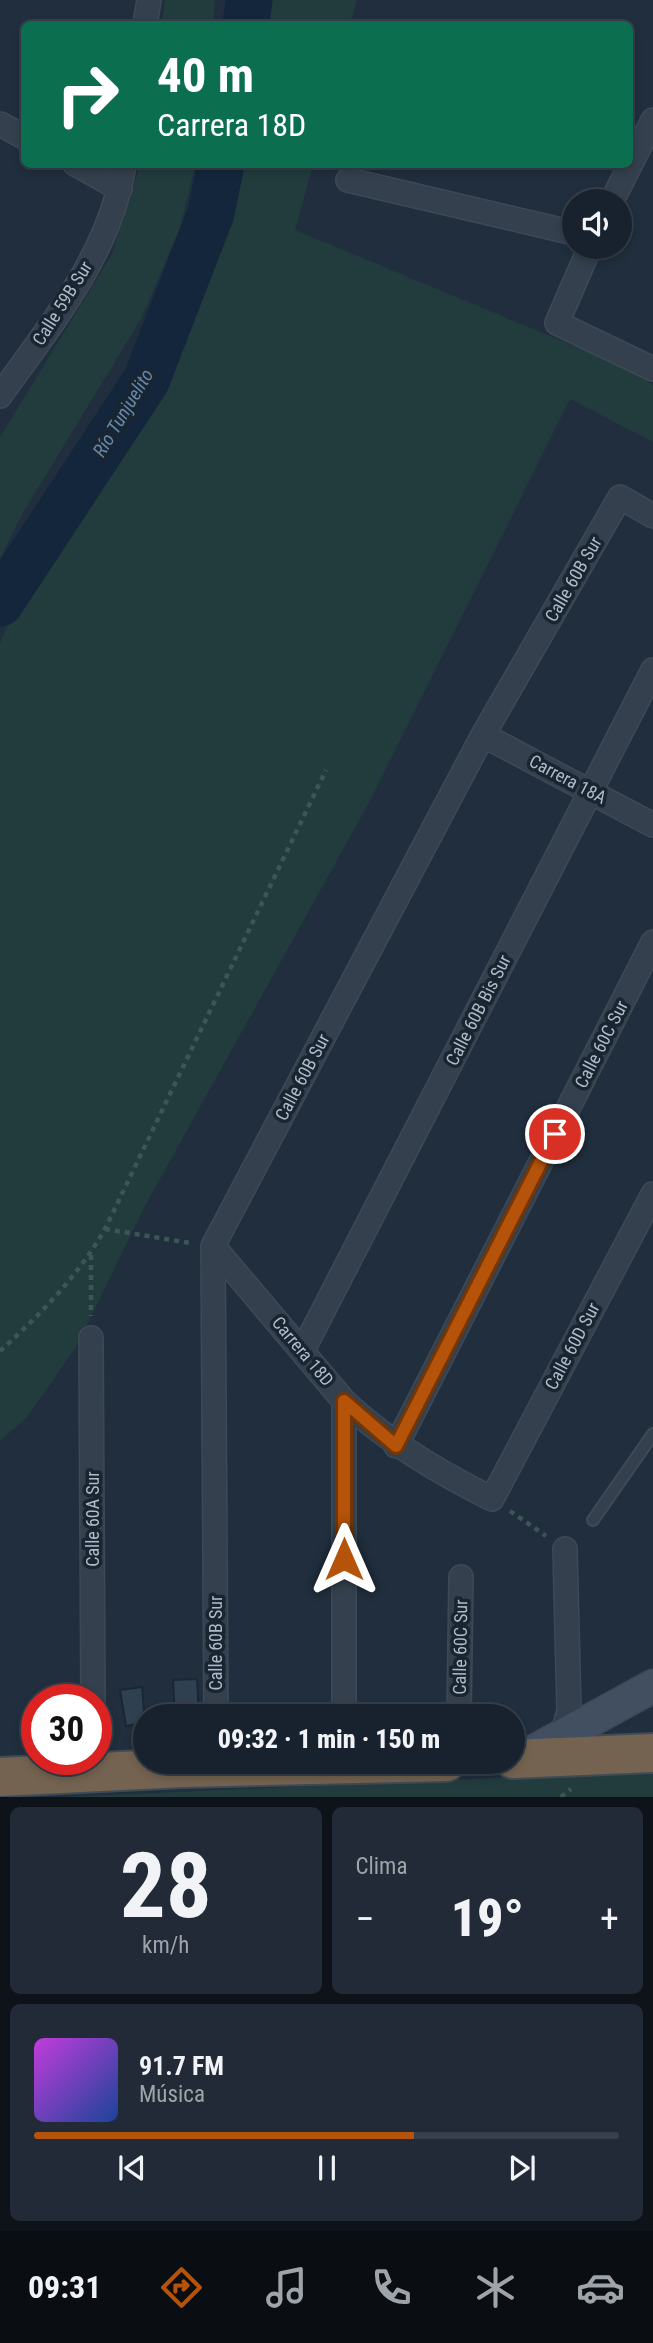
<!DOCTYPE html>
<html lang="es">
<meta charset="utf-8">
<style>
body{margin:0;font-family:"Roboto Condensed",sans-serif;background:#212a36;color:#f1f3f6;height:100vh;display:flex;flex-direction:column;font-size:26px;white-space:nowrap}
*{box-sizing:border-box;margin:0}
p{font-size:23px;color:#9fa4aa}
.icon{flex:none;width:38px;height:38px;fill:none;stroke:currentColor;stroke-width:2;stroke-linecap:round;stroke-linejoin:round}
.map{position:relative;height:1797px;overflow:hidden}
.drawer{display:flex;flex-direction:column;gap:10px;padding:10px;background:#0d1319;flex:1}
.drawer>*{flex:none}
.top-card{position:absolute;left:21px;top:21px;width:612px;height:147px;border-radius:10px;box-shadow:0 4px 10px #0003,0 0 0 2px #363f4a;background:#0b6e4f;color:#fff;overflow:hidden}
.fabs{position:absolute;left:562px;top:189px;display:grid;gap:14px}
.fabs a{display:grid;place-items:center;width:70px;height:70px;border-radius:50%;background:#18222e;box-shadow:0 4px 10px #0003,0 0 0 2px #363f4a;font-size:35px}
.speed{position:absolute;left:21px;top:1684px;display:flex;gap:14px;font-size:35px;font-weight:700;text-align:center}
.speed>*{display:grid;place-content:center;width:91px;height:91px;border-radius:50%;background:#18222e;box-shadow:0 4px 10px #0003,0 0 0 2px #363f4a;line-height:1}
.speed .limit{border:10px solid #d22;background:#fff;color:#111}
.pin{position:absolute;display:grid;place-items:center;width:60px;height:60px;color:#fff;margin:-30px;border:4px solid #fff;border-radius:50%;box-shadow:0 2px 7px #0007}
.me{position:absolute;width:77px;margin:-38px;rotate:0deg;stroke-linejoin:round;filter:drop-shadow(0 0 5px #0008)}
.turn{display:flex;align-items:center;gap:24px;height:147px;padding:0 21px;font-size:32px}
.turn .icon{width:91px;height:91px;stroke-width:2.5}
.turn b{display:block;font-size:49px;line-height:60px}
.big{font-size:52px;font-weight:800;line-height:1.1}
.drawer .tile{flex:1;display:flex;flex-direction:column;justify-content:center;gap:10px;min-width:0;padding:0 24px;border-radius:10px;background:#212a36}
.drawer .dial{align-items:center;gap:0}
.dial b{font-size:91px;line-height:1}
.song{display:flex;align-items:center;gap:21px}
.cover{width:84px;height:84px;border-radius:10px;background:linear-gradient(135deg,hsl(290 70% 55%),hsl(220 70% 35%))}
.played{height:7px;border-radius:4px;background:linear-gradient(90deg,#b45309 65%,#363f4a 65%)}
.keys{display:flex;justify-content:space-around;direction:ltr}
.heat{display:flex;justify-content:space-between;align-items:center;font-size:38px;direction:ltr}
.drawer .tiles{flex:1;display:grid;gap:10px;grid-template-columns:1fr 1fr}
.tile:last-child{grid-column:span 2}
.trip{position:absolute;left:133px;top:1704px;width:392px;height:70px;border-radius:35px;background:#18222e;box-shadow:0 4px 10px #0003,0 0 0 2px #363f4a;font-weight:800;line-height:70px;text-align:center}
.tab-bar{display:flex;height:112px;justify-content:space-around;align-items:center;background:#0a0e12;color:#9fa4aa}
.tab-bar .icon{width:49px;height:49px}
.tab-bar .on{color:#b45309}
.tab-bar b{font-size:32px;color:#f1f3f6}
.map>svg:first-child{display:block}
</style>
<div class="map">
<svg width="653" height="1797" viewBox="0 0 653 1797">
<rect width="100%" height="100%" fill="#202e3d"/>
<path fill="#223c3e" d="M165,0H215L213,24H162Z
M268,0H357L350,24H265Z
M140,165H195L180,228L141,319L24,511L0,558V437L112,254Z
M237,165H313L295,230L632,370L653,385V442L570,399L371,799L145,1206L76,1347L27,1417L0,1441V644L9,620L56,542L169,373L217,249Z
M653,1771V1797H63Z"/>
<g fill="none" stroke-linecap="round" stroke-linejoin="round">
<path stroke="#13263b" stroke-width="47" d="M246,24L249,0
M0,603L146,381L211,213L221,164"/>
</g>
<path fill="#2f4051" stroke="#1b2733" stroke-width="2" d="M197,1679L199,1717H175L173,1680Z
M142,1687L145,1723L126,1726L120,1690Z"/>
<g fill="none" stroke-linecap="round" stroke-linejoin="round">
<g stroke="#3d4956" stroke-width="14">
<path id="lane" d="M593,1520L653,1434"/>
</g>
<g stroke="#3d4956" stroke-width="26">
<path id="street" d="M145,24L149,0
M0,124L24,137
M75,164L120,189
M348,180L574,233
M612,201L653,120
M590,247L557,323L653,369
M0,396C50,325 111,253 124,164
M483,735L653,825
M213,1246L344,1401C389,1443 437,1471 492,1499L653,1194
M91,1338L93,1699
M303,1350L653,670
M344,1401V1717
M396,1446L653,942
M216,1717L213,1246L483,735L620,497L653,516
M459,1717L461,1577
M562,1735L569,1711L565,1549"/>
</g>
<g stroke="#3d4956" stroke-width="35">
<path id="secondary" d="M520,1759L653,1686"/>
</g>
<g stroke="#3f4b57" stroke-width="42">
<path id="highway" d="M513,1759L653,1753
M0,1777L182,1768L446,1762"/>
</g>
<path stroke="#3b5656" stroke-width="4.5" stroke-dasharray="5 5" stroke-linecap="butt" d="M105,1229L190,1243
M91,1255V1316
M0,1351C40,1315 78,1276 105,1229L326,770
M510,1511L546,1536
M561,1797L571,1789"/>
<use href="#lane" stroke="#34404d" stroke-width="10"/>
<use href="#street" stroke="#34404d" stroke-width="23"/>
<use href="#secondary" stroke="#424f60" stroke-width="32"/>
<use href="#highway" stroke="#746350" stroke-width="38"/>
</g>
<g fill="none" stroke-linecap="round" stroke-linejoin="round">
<g stroke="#753606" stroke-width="18">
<path id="route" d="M344,1559V1401L396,1446L555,1134"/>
</g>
<use href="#route" stroke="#b45309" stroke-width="12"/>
</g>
<g text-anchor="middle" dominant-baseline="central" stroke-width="7" stroke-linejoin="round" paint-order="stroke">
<g font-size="18" fill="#afbbc9" stroke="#192531">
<text transform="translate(62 303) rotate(-58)">Calle 59B Sur</text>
<text transform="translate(573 579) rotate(-60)">Calle 60B Sur</text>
<text transform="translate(568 779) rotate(28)">Carrera 18A</text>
<text transform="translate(478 1010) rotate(-63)">Calle 60B Bis Sur</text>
<text transform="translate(601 1044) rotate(-63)">Calle 60C Sur</text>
<text transform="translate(302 1077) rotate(-62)">Calle 60B Sur</text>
<text transform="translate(572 1346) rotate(-62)">Calle 60D Sur</text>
<text transform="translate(303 1351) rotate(50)">Carrera 18D</text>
<text transform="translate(92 1519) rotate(-90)">Calle 60A Sur</text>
<text transform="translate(215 1643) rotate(-90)">Calle 60B Sur</text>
<text transform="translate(460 1647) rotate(-89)">Calle 60C Sur</text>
</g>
<g font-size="19" font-style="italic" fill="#6588ab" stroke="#192531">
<text transform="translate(123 413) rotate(-59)">Río Tunjuelito</text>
</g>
</g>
</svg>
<div class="fabs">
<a><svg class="icon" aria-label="sound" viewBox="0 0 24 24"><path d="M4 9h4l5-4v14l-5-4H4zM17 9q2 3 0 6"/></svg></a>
</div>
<div class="speed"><div class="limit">30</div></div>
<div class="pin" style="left:555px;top:1134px;background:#d93025"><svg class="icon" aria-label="arrive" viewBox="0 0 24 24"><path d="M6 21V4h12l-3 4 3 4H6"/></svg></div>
<svg class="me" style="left:344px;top:1559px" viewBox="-20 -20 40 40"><path d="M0-17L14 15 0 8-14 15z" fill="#b45309" stroke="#fff" stroke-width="4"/></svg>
<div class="trip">09:32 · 1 min · 150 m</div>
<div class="top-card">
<div class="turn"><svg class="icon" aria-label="right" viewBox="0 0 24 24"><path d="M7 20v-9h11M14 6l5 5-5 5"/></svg><div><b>40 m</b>Carrera 18D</div></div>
</div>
</div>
<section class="drawer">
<div class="tiles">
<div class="tile dial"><b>28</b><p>km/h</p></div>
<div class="tile"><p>Clima</p>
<div class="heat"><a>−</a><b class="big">19°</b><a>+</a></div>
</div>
<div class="tile">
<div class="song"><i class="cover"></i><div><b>91.7 FM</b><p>Música</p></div></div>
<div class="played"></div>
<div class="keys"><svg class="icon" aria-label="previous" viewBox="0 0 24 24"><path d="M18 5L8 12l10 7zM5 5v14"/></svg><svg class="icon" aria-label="pause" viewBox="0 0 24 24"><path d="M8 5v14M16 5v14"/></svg><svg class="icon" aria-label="next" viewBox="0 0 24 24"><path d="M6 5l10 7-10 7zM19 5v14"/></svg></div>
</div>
</div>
</section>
<nav class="tab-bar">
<b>09:31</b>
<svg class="icon on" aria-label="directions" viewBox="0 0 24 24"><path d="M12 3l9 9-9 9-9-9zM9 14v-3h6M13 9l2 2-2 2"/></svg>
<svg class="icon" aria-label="music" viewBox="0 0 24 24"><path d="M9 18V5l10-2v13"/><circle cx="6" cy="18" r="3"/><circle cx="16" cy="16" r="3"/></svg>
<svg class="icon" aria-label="phone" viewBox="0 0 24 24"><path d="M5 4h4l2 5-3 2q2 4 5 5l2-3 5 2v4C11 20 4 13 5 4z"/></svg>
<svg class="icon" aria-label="climate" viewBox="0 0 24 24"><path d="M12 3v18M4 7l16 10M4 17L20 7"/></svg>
<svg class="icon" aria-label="car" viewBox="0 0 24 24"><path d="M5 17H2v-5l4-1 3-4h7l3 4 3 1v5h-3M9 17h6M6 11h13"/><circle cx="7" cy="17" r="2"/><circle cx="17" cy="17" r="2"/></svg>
</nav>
